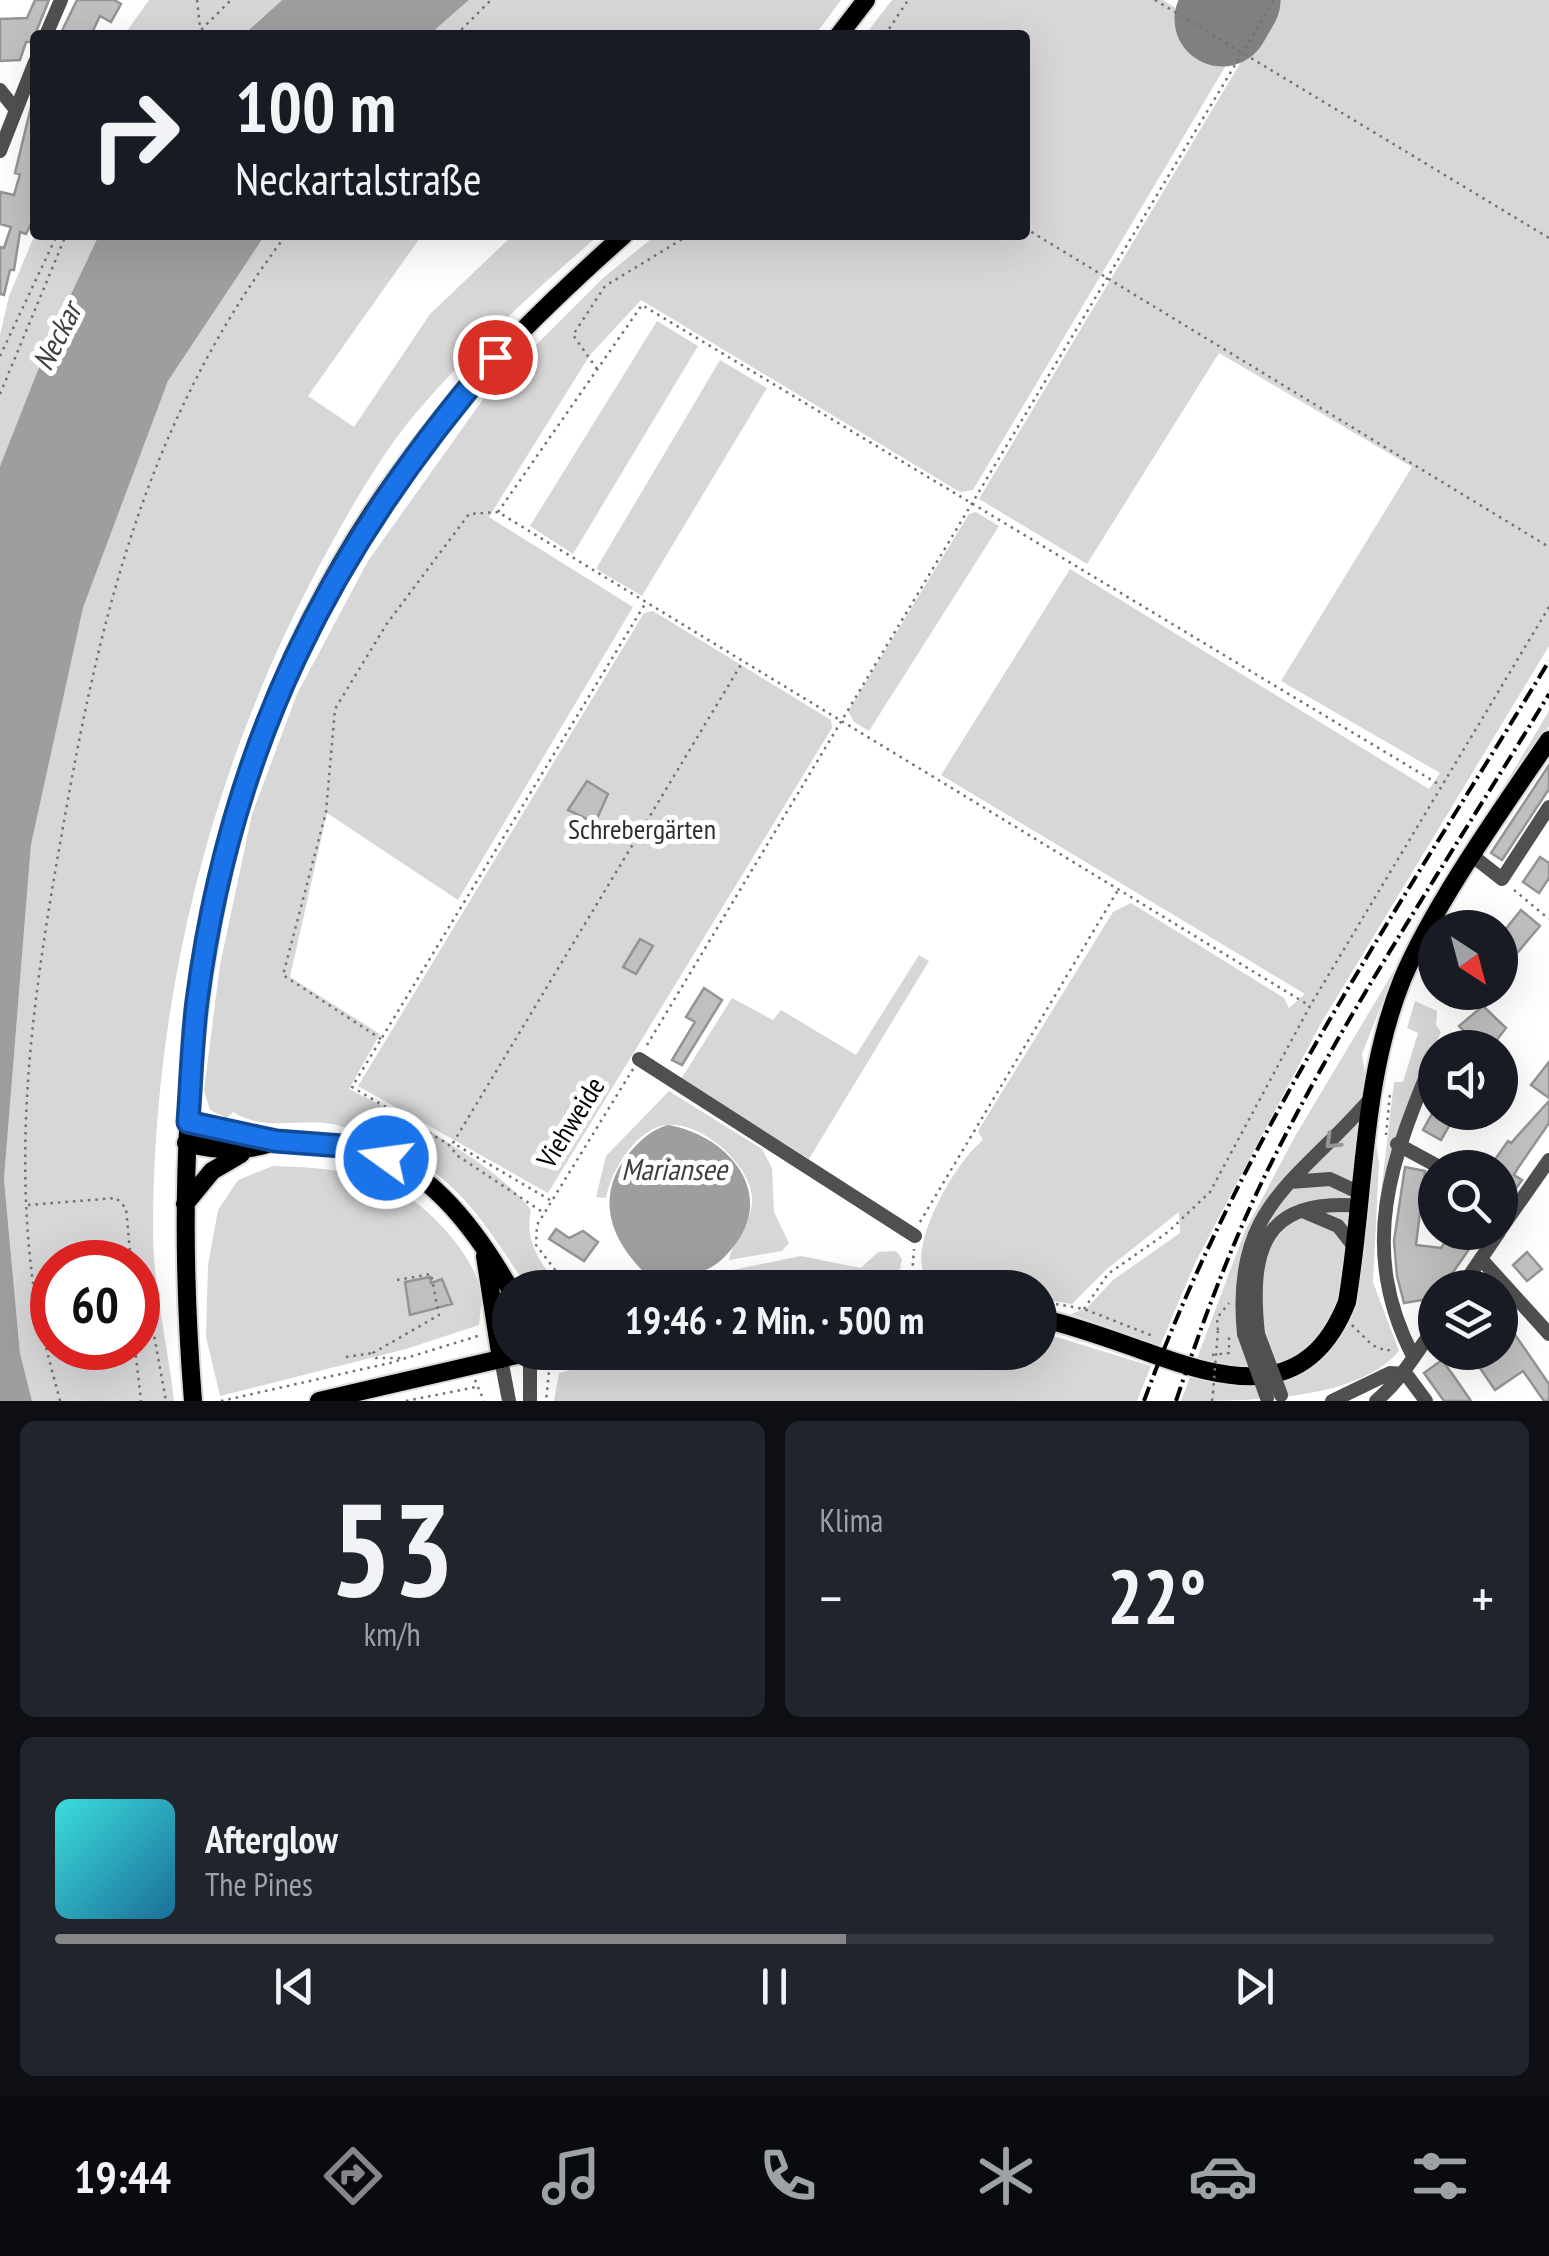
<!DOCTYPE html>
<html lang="de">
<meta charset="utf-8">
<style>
body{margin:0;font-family:"PT Sans Narrow",sans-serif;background:#20242c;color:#f1f3f6;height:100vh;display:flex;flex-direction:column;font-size:38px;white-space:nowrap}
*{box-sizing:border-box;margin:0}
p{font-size:32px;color:#9ea1a6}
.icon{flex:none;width:55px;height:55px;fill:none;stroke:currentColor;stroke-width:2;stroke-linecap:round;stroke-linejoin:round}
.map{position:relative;height:1401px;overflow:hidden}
.panel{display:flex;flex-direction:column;gap:20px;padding:20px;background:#0d0f14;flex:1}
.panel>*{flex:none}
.hud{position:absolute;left:30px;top:30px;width:1000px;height:210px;border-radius:10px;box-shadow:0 10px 40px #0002;background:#171b24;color:#f1f3f6;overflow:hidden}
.needle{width:65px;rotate:144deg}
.fabs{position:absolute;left:1418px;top:910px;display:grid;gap:20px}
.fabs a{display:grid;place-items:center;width:100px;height:100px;border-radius:50%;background:#171b24;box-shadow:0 10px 40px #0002;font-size:50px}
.speed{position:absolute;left:30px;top:1240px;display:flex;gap:20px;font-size:50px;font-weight:700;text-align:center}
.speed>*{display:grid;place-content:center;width:130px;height:130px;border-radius:50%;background:#171b24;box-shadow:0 10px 40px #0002;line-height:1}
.speed .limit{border:15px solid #d22;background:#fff;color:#111}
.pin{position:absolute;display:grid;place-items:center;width:85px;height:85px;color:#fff;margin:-42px;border:5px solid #fff;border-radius:50%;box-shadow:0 2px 10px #0007}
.me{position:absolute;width:110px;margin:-55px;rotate:284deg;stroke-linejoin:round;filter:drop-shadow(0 0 8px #0008)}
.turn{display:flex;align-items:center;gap:35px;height:210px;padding:0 40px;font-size:45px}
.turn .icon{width:130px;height:130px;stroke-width:2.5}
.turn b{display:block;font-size:70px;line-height:85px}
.big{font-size:75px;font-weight:800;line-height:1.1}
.panel .widget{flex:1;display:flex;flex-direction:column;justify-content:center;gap:15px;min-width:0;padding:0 35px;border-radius:15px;background:#20242c}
.panel .dial{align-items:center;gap:0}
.dial b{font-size:130px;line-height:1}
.song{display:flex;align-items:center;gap:30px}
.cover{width:120px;height:120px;border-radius:15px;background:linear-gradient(135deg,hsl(180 70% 55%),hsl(200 70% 35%))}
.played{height:10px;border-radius:5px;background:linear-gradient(90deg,#858687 55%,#363941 55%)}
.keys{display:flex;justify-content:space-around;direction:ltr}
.heat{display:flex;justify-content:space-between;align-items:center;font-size:55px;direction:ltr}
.panel .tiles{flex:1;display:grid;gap:20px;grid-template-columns:1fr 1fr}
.widget:last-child{grid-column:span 2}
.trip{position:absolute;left:492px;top:1270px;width:565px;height:100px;border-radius:50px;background:#171b24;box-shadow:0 10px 40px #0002;font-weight:800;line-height:100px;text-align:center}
.tab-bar{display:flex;height:160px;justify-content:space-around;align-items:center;background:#090b0e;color:#9ea1a6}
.tab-bar .icon{width:70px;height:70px}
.tab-bar .current{color:#858687}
.tab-bar b{font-size:45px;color:#f1f3f6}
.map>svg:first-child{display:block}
</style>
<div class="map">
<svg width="1549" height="1401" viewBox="0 0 1549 1401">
<rect width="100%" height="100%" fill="#fff"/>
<path fill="#d7d7d7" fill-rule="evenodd" d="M149,0H282L242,35H124Z
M469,0H841L815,35H429Z
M892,0H1163L1188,16L1198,0H1265L973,490L960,492L641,300L590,355L489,517L633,607L458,900L327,813L290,977L380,1034L349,1089C404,1117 494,1161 531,1210C524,1241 540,1264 561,1287H527C482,1219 455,1171 375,1140C361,1135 346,1126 331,1124C296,1118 266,1132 233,1112L227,1118L210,1110L204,1090L220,965L252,814L297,694L368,561L486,395L603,278L656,235H1025V35H865Z
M1278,0H1549V646L1320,1025L1195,1263L1160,1346L1071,1314L1087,1308L1113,1280L1180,1233L1179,1212L1107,1269L1072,1304L1040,1299V1288L987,1287L923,1271C912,1238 957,1160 983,1140L978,1131L1113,912L1131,903L1284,998L1289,1008L1305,994L941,775L1070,569L1429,789L1440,773L1281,681L1412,467L1219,353L1087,564L979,499Z
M35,234L99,235L53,332L0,466V335L9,296Z
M265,235H422L308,396L354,427L430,314L513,235H599C535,290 470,350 415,414C382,454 354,502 329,548C213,756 152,997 153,1236C154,1290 168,1347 174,1401H32L20,1353L4,1179L31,845L83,608L168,381ZM52,1262H138V1348H52Z
M657,321L698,346L573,554L530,526Z
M720,360L767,388L642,596L596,569Z
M976,512L999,526L869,731L854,722L848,711L969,514Z
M653,611L831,720L832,728L548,1193L358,1086L644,613Z
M1549,711V726L1396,968L1362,1054L1379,1163L1373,1282L1399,1351C1357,1401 1248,1401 1181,1401L1245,1231L1294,1138Z
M919,955L929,961L809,1159L681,1079L732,998L773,1020L781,1010L856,1055Z
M1415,1001L1437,1011L1436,1025L1441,1032L1395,1142L1379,1210L1394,1082H1403L1418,1033L1407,1028Z
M669,1091L762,1149L772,1168L774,1212L789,1243L782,1251L729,1260C733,1240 750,1226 752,1203C755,1168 703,1122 668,1125C637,1127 611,1170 606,1198L596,1197L606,1156Z
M273,1166C307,1167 340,1169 373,1178C413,1189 476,1252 481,1294C482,1303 480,1315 479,1325L406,1349L220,1396L206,1337L208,1265L218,1210L238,1180Z
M896,1251L902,1259L900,1269L883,1276L763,1288L608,1287L669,1283L801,1256L861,1268L878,1252Z
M1040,1332L1151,1366L1137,1401H554L559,1373L636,1352H1040Z"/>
<path fill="#9e9e9e" d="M282,0H469L429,35H243Z
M99,235H265L168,381L83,608L31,845L4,1179L20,1353L32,1401H0V466L53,332Z
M668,1125C724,1134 775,1188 737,1242C730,1252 719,1264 708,1269C689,1277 664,1273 645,1273C608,1237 595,1194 630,1152C642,1139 651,1130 668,1125Z"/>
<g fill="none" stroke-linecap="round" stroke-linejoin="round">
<path stroke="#808080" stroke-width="95" d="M1222,19L1233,0"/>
</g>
<path fill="#c0c0c0" stroke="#949494" stroke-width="2.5" d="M35,0H49L32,42H26L20,60L0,61V19L27,18Z
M77,0H114L121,4L111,22L100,16L91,35H60Z
M31,107H35V216L26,234L20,232L14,270H10L4,295L0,294V247L4,248L11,227L0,224V198L1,192L14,195L20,174L15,173Z
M1549,765V789L1502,860L1491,853Z
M587,781L608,794L595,823L568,810Z
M1540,857L1549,863V878L1539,893L1523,882Z
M1521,910L1540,926L1500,973V936Z
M640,939L653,946L636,974L623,967Z
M704,988L722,1000L682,1065L672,1060L695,1022L686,1017Z
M1483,1006L1506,1028L1496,1041L1504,1048H1481L1459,1026Z
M1549,1062V1098L1531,1085Z
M1549,1101V1123L1518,1168L1514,1175L1522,1180L1514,1191L1500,1182V1168H1489L1508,1141L1511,1143Z
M1433,1112H1457L1441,1140L1423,1130Z
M1405,1167L1425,1171L1416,1245L1441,1248L1445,1242L1452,1247L1462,1232H1481L1442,1288H1435V1308L1422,1300L1404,1303L1397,1276L1394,1241Z
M556,1229L569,1238L583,1231L598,1242L584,1261L549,1239Z
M1527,1252L1542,1269L1527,1281L1513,1265Z
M430,1277L431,1283L442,1279L452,1304L410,1315L405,1282Z
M1500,1313L1549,1384V1401H1544L1523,1371L1495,1390L1469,1352H1500Z
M1442,1360L1453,1375L1471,1401H1444L1424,1373Z"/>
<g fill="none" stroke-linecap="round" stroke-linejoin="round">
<g stroke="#dbdbdb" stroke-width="22">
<path id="major" d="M839,35L866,0
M188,1123C219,1127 248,1137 278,1141C314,1147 350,1144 384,1157C439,1178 482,1240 510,1289
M186,1143C218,1151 245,1153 276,1141
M185,1204L212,1171L241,1154
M485,1256L501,1359
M1040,1318C1075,1326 1110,1339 1144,1351C1231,1383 1308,1401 1347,1302C1365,1196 1361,1082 1402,980C1434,904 1502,809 1549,740
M193,1401C168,1088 201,761 384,495C452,397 535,314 624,235
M319,1401L530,1352"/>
</g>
<path stroke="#727272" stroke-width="2.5" stroke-dasharray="2.5 5" stroke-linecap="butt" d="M197,0L200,28
M1155,0L1549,238
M196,35L231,0
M456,35L491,0
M885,35L908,0
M1025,228L1549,547
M0,356L57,235
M597,369L573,335L605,286L689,235
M0,394L66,235
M498,512L642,305L1440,785
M1514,890L1549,919
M381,1039L283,975L326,812L335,709L386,625L469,514L498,512L1310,1006
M647,1045L1274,0
M1386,1135L1390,1093
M550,1200L453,1143L742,663
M28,1205L116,1198L126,1208L131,1262
M541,1211L458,1156L448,1144L352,1087L645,604
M920,1222L1118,890
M397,1280L431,1274L439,1315L373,1353L376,1358H403
M569,1288L536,1245L537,1225L633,1069
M853,1288L912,1274L974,1288
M911,1288L914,1249
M138,1296L150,1313L166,1401
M1056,1304L1084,1309L1153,1336
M1084,1309L1108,1274L1168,1232L1210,1192L1310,1006L1549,607
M1352,1325L1372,1345L1387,1351L1394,1347
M1218,1330L1217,1318L1229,1303
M135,1348L141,1401
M1212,1355L1229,1353V1333
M346,1357L373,1353
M545,1358L549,1371L546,1401
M475,1380L484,1401
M60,1401C50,1362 38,1322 33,1283C12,1126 37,971 65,816C103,601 152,413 286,235
M221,1401L390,1363L481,1335
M406,1401L476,1387
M1212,1401L1213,1393"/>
<path stroke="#505050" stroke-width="14" d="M46,35L61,0
M0,90L16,110
M0,151L35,62
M1474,857L1502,879L1549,807
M639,1059L915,1236
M1397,1144L1441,1168
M1290,1182L1330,1179L1362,1194
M1303,1211L1338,1226L1356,1249
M1500,1230L1549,1160
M1481,1259L1549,1334
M1461,1288L1499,1232
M1244,1334C1231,1205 1298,1183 1371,1098
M1258,1334C1249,1250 1263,1197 1360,1206
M530,1353V1401
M1413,1356C1357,1248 1391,1159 1435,1055
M501,1359L509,1401
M1332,1401L1390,1373L1406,1374L1426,1401
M1376,1401C1402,1379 1415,1354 1435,1327"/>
<use href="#major" stroke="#000" stroke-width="18"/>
<path stroke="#000" stroke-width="4" stroke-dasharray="15 5 2.5 5" stroke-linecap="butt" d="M1144,1401C1241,1136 1404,901 1549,661
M1176,1401C1200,1329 1227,1256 1259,1188C1339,1021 1453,853 1549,694"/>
<path stroke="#727272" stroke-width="2.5" stroke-dasharray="2.5 5" stroke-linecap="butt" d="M1213,1393L1218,1330"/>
<path stroke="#505050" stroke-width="14" d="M1244,1334L1267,1398
M1258,1334L1281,1395"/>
</g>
<defs><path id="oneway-chevron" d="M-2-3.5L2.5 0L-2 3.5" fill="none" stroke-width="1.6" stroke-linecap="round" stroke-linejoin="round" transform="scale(2.5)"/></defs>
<use stroke="#969696" href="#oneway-chevron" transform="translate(1332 1142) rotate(136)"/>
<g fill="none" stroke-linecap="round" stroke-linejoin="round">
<g stroke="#114b97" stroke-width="25">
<path id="route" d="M386,1158L342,1146L276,1141L188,1122C191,1082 192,1041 197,1001C230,747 329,549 495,357"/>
</g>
<use href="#route" stroke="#1a73e8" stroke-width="18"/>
</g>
<g text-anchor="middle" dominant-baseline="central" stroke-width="10" stroke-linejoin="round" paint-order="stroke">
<g font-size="28" fill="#2e2e2e" stroke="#fff">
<text x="642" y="828">Schrebergärten</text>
</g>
<g font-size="28" fill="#000" stroke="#fff">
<text transform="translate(570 1122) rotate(-58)">Viehweide</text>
</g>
<g font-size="30" font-style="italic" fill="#3f3f3f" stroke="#fff">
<text transform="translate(56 336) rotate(-63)">Neckar</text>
<text x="674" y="1168">Mariansee</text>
</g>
</g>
</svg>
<div class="fabs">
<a><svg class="needle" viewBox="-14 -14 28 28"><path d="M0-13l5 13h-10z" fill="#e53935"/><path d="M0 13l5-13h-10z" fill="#9ea1a6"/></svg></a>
<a><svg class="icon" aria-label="sound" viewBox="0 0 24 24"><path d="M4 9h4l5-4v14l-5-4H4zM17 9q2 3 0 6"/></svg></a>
<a><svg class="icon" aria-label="search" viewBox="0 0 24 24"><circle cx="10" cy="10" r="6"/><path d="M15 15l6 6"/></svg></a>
<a><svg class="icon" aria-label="layers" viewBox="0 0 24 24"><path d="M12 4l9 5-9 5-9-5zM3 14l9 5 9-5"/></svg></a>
</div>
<div class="speed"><div class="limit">60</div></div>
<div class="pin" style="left:495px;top:357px;background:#d93025"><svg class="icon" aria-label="arrive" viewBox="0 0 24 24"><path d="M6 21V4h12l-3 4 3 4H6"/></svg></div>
<svg class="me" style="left:386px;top:1158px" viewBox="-20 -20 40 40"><circle r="17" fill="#1a73e8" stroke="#fff" stroke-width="3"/><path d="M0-11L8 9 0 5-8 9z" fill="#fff"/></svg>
<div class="trip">19:46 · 2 Min. · 500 m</div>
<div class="hud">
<div class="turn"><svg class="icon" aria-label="right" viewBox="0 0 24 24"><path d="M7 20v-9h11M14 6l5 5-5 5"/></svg><div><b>100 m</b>Neckartalstraße</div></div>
</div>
</div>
<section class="panel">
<div class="tiles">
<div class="widget dial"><b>53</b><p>km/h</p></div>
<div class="widget"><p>Klima</p>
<div class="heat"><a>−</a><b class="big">22°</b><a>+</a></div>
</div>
<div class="widget">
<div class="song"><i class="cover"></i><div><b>Afterglow</b><p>The Pines</p></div></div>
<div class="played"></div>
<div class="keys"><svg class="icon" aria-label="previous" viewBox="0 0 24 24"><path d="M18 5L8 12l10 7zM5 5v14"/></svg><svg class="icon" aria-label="pause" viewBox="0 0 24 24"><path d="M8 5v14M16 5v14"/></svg><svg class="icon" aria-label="next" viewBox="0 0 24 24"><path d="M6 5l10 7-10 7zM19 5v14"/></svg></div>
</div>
</div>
</section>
<nav class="tab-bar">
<b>19:44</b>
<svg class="icon current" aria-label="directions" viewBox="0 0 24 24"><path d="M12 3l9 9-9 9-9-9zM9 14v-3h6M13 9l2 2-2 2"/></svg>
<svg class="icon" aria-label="music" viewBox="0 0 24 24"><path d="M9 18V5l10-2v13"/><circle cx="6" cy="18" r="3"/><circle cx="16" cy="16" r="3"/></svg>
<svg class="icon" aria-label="phone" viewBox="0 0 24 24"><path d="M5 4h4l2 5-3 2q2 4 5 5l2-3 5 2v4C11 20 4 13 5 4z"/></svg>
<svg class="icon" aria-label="climate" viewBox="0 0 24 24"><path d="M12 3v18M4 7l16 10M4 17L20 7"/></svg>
<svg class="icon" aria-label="car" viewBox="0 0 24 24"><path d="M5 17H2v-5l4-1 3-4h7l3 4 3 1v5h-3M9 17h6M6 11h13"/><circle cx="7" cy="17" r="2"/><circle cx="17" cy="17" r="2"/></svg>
<svg class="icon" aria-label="filters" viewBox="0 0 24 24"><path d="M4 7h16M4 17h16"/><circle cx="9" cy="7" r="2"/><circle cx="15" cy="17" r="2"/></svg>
</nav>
